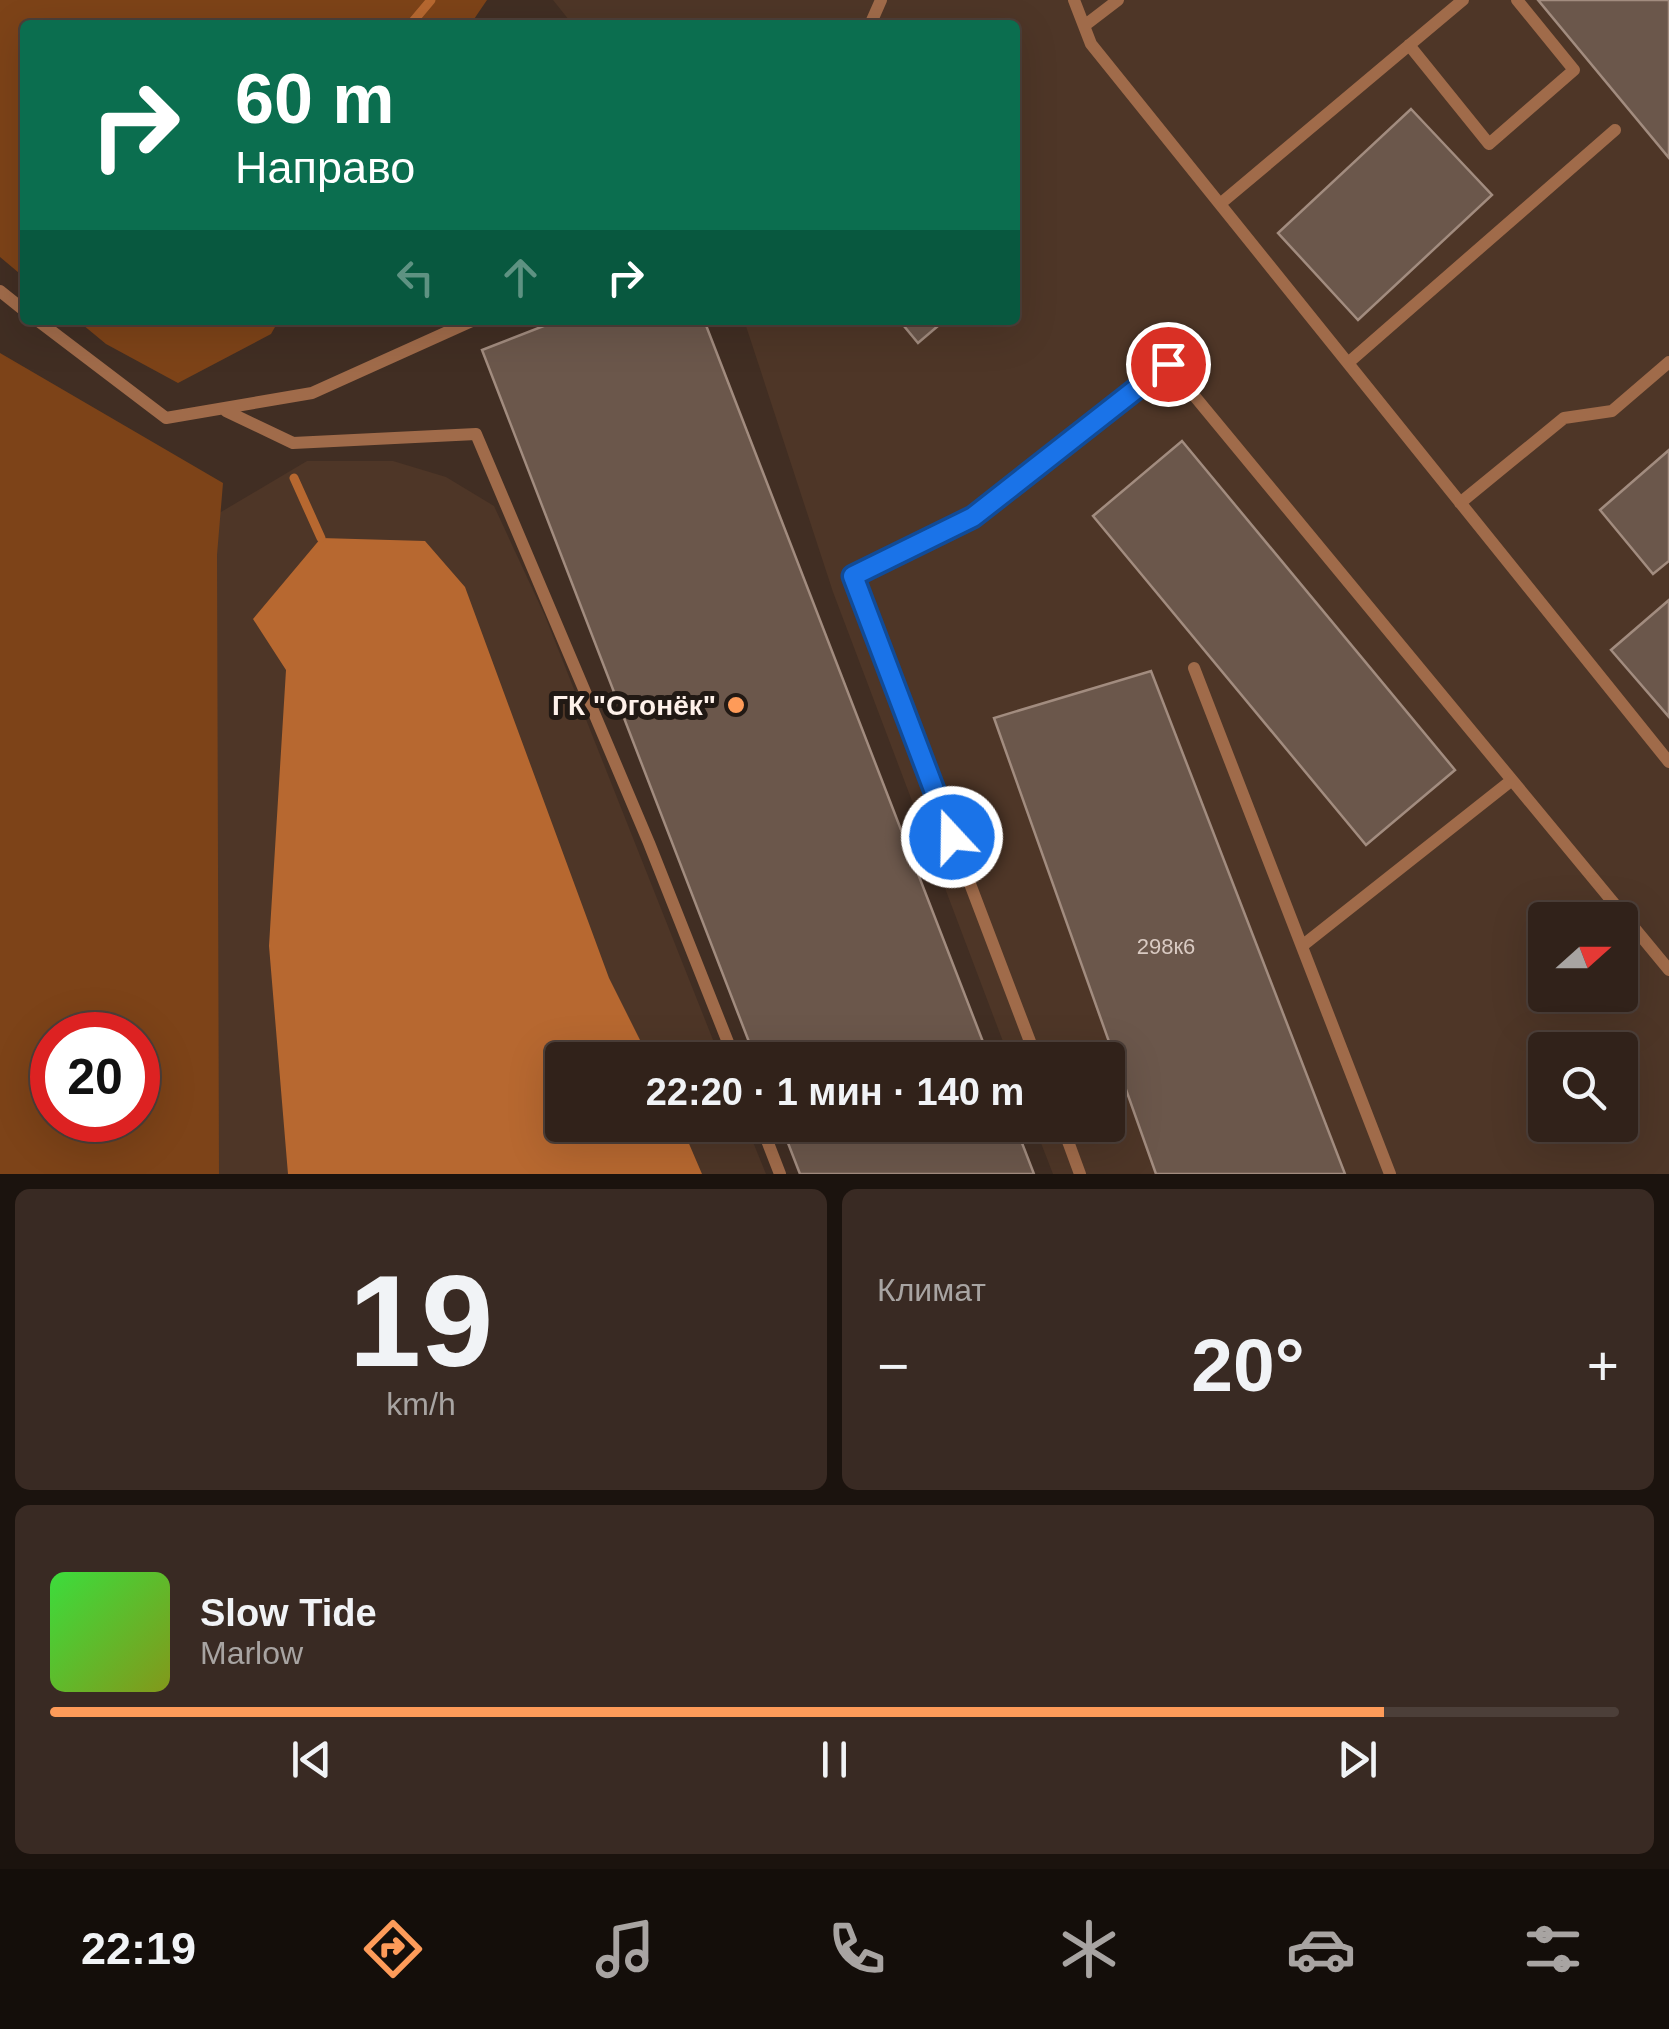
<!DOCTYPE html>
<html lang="ru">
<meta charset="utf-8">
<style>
body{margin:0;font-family:Helvetica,sans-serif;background:#392a23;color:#f1f3f6;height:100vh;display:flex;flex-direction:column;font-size:38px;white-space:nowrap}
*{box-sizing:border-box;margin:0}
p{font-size:32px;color:#a8a4a2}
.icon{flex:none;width:55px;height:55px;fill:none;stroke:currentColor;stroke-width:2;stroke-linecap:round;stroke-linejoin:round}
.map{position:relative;height:1174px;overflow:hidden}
.details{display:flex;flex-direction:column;gap:15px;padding:15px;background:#1b130e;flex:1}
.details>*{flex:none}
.top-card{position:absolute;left:20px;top:20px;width:1000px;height:305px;border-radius:10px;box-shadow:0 10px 40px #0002,0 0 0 2px #4c3f39;background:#0b6e4f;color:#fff;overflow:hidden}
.needle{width:65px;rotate:69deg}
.tools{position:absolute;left:1528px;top:902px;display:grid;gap:20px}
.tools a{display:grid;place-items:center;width:110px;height:110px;border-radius:10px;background:#31221a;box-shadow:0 10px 40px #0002,0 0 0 2px #4c3f39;font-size:50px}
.speed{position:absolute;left:30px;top:1012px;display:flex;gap:20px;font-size:50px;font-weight:700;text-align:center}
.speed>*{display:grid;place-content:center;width:130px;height:130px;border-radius:50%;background:#31221a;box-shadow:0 10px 40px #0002,0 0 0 2px #4c3f39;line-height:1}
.speed .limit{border:15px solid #d22;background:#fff;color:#111}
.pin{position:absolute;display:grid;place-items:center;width:85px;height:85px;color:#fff;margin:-42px;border:5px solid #fff;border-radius:50%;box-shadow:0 2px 10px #0007}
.me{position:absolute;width:110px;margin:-55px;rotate:339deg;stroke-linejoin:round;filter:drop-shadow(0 0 8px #0008)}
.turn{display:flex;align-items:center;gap:35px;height:210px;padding:0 50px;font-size:45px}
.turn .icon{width:130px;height:130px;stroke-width:2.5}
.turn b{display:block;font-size:70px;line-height:85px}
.lanes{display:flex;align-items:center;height:95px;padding:0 50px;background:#0003;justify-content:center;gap:50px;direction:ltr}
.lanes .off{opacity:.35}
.big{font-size:75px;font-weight:700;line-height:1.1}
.details .card{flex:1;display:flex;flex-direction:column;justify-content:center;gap:15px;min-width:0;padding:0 35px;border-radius:15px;background:#392a23}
.details .dial{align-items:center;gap:0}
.dial b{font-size:130px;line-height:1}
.song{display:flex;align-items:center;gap:30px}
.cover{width:120px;height:120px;border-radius:15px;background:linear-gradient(135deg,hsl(120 70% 55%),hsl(70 70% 35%))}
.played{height:10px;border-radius:5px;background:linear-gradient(90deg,#fe9b59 85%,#4c3f39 85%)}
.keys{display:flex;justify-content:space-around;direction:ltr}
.heat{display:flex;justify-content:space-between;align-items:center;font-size:55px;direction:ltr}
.details .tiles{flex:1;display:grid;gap:15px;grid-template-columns:1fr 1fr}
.card:last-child{grid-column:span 2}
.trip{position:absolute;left:545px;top:1042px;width:580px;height:100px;border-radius:10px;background:#31221a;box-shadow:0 10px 40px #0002,0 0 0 2px #4c3f39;font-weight:700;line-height:100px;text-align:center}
.menu{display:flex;height:160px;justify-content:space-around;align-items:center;background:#140e0a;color:#a8a4a2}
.menu .icon{width:70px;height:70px}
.menu .on{color:#fe9b59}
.menu b{font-size:45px;color:#f1f3f6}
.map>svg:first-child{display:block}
</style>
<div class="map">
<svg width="1669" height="1174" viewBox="0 0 1669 1174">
<rect width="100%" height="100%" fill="#412e23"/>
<path fill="#4e3627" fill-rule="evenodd" d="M553,0H1669V1174H1053L1034,1125H1108V1060H1010L833,592L744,320H1015V25H573ZM1545,920H1620V995H1545ZM1545,1050H1620V1125H1545Z
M307,461H393L446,477L494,506L545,616L721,1060H562V1125H746L766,1174H0V643ZM52,1035H138V1120H52Z"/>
<path fill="#7d4318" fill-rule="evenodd" d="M0,0H487L470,25H25V278L0,257Z
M77,320H279L271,334L178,383L106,344Z
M0,353L223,483L217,555L219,1174H0ZM52,1035H138V1120H52Z"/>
<path fill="#b76830" d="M321,538L425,541L465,587L609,978L650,1060H562V1125H681L702,1174H288L269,946L286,670L253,619Z"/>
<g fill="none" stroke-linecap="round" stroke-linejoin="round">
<path stroke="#b76830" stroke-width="9" d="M410,25L431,0
M294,478L321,538"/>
</g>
<path fill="#6b574b" stroke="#a28c7f" stroke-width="2.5" d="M1538,0H1669V158Z
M1411,109L1492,195L1358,320L1278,233Z
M559,320H704L990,1060H756L482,350Z
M899,320H945L918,343Z
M1182,441L1455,770L1366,845L1093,516Z
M1669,450V561L1653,574L1600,510Z
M1669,600V717L1611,650Z
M1151,671L1345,1174H1156L994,718Z
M781,1125H1015L1034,1174H800Z"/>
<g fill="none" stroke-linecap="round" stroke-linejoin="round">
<path stroke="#a06b4a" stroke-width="12" d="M1074,0L1091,44L1669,762
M870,25L881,0
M1084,26L1118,0
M1409,45L1489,144L1574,70L1517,0
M1220,204L1463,0
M0,291L25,311
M37,320L166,418L312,393L474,320
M1348,363L1615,130
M226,411L293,443L476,434L649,843L735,1060
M1460,503L1564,418L1612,411L1669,362
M1194,668L1390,1174
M1302,946L1512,780
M1037,1060L853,576L973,517L1168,364L1669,970
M761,1125L780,1174
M1062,1125L1080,1174"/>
</g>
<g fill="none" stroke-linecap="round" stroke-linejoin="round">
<g stroke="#114b97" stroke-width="25">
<path id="route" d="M952,837L853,576L973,517L1168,364"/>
</g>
<use href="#route" stroke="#1a73e8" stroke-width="18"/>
</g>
<circle fill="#fe9b59" stroke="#211914" stroke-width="4" cx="736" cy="705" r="10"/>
<g text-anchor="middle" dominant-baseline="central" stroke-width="10" stroke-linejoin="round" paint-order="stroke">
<g font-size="22" fill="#d9cac2">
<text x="1166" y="946">298к6</text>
</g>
<g font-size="28" font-weight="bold" fill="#fef1ea" stroke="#211914" text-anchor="end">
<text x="716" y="705">ГК "Огонёк"</text>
</g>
</g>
</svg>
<div class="tools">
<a><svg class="needle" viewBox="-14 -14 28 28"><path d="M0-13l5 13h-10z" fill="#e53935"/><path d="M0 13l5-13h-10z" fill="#a8a4a2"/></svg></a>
<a><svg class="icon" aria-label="search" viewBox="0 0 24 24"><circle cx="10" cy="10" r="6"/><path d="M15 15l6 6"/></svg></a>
</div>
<div class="speed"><div class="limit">20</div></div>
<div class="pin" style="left:1168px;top:364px;background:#d93025"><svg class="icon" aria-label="arrive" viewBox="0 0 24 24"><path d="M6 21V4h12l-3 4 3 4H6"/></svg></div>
<svg class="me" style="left:952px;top:837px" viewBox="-20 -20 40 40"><circle r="17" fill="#1a73e8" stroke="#fff" stroke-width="3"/><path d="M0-11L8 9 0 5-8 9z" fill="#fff"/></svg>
<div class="trip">22:20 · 1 мин · 140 m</div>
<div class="top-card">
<div class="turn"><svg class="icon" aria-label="right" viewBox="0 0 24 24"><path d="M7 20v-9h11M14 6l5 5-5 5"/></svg><div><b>60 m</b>Направо</div></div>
<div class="lanes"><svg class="icon off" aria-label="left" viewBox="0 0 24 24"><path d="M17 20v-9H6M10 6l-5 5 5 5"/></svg><svg class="icon off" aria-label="ahead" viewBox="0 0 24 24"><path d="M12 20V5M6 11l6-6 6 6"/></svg><svg class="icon" aria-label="right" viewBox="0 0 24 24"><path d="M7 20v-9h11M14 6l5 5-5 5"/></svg></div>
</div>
</div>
<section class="details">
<div class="tiles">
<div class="card dial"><b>19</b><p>km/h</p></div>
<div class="card"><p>Климат</p>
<div class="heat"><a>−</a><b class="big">20°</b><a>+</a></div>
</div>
<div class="card">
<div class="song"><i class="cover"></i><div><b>Slow Tide</b><p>Marlow</p></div></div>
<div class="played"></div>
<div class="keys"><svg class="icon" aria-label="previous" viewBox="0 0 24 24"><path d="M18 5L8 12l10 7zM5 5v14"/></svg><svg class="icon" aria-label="pause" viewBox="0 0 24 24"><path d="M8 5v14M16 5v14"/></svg><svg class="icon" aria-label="next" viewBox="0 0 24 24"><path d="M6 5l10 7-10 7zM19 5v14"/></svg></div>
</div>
</div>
</section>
<nav class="menu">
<b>22:19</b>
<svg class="icon on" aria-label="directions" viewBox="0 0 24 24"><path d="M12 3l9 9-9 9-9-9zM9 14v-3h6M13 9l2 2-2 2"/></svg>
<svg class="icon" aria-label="music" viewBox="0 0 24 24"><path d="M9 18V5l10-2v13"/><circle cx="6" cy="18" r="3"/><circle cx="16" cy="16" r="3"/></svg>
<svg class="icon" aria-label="phone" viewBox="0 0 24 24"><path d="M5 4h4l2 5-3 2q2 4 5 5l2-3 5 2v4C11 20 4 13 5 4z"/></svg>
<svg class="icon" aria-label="climate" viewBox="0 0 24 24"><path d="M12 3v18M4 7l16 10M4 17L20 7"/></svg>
<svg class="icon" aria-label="car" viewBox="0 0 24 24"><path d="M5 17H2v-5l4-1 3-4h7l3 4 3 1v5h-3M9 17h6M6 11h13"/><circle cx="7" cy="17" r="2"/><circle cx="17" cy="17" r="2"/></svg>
<svg class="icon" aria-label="filters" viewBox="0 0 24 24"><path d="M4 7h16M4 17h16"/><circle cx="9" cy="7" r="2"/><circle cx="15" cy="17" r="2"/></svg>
</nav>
